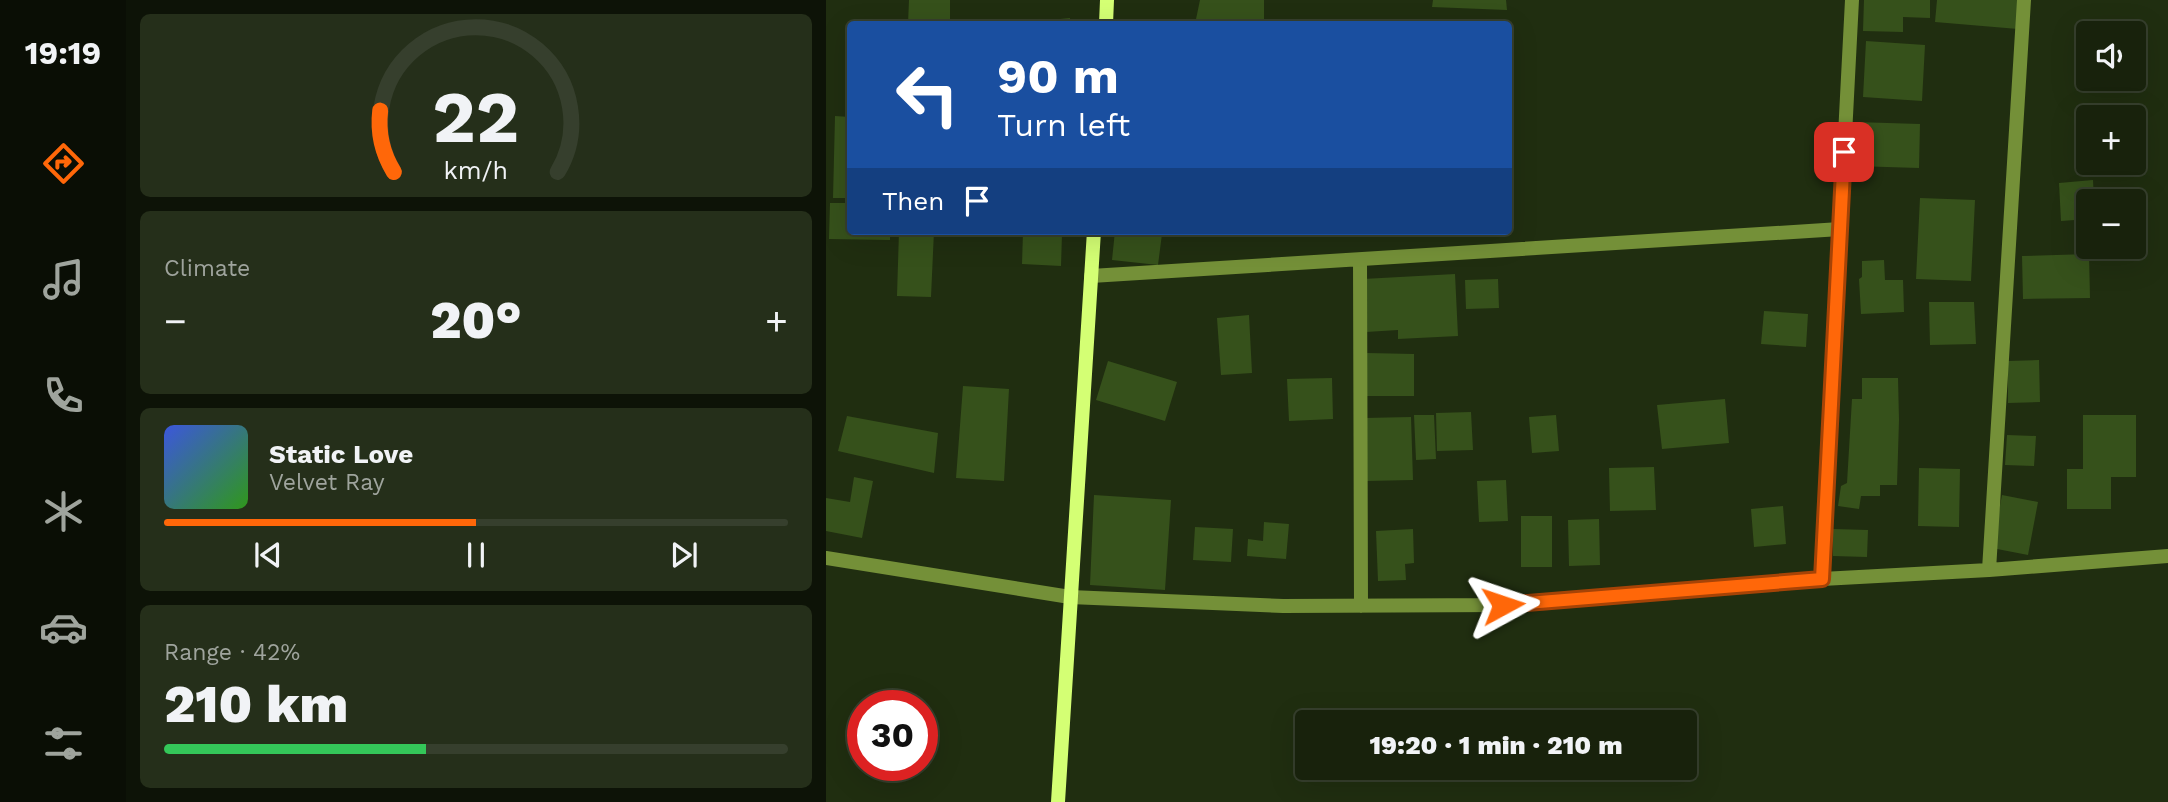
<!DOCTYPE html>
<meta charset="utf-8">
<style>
body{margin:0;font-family:"Work Sans",sans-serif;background:#252f1a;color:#f1f3f6;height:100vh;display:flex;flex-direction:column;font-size:26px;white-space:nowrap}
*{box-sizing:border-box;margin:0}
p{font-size:23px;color:#9fa49d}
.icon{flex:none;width:38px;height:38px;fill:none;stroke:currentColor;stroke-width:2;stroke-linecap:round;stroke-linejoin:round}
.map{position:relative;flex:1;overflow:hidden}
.drawer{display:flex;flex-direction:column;gap:14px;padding:14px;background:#0d1307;width:700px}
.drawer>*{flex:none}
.hud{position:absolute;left:21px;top:21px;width:665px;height:214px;border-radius:7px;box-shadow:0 7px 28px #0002,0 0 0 2px #363f2d;background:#1a4fa0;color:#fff;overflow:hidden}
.tools{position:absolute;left:1250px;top:21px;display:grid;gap:14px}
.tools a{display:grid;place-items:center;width:70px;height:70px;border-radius:7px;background:#18220c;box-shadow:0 7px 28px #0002,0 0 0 2px #363f2d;font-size:35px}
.speed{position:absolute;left:21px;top:690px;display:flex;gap:14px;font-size:35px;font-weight:700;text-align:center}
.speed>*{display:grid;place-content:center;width:91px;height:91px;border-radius:50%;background:#18220c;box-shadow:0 7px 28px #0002,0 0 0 2px #363f2d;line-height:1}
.speed .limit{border:10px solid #d22;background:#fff;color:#111}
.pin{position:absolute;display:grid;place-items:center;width:60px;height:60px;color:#fff;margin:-30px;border-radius:14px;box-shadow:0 4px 10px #0006}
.me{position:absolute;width:77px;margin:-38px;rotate:85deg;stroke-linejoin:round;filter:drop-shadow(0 0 5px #0008)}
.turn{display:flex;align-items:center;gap:24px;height:147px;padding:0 35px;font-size:32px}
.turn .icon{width:91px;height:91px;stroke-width:2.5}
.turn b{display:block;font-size:49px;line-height:60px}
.then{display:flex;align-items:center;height:66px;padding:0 35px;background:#0003;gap:14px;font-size:26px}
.big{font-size:52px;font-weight:800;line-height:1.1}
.drawer .card{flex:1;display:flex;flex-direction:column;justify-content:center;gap:10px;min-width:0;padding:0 24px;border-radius:10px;background:#252f1a}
.drawer .dial{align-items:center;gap:0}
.dial svg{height:182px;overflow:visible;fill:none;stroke:#363f2d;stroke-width:7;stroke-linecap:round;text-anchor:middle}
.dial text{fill:#f1f3f6;stroke:none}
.song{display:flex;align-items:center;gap:21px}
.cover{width:84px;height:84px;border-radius:10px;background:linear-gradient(135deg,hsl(230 70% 55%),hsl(110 70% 35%))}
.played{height:7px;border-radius:4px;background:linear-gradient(90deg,#ff6709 50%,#363f2d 50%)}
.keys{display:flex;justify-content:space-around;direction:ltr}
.heat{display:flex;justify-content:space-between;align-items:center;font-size:38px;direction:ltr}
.charge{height:10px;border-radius:5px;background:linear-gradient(90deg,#34c759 42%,#363f2d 0)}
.trip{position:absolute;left:469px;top:710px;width:402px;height:70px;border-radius:7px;background:#18220c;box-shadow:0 7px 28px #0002,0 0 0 2px #363f2d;font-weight:800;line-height:70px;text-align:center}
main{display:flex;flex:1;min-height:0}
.tabs{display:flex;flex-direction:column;width:126px;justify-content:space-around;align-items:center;background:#0a0e05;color:#9fa49d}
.tabs .icon{width:49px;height:49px}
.tabs .active{color:#ff6709}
.tabs b{font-size:32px;color:#f1f3f6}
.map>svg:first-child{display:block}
</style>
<main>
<nav class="tabs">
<b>19:19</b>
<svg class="icon active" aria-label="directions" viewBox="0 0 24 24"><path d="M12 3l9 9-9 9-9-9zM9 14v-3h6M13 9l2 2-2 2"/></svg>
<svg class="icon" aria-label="music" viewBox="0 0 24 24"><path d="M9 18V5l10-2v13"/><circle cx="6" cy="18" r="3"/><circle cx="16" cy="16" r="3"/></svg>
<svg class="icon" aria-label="phone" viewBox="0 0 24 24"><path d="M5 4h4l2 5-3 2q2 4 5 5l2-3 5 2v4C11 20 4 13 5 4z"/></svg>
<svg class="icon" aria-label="climate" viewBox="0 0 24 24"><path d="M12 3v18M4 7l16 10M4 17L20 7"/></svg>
<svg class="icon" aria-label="car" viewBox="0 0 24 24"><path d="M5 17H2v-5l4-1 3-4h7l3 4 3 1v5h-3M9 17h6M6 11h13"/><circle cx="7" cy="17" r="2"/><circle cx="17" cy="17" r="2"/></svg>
<svg class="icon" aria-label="filters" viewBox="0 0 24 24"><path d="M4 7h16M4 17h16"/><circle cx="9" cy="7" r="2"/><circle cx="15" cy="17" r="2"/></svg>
</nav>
<section class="drawer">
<div class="card dial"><svg viewBox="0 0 100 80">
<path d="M14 69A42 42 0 1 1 86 69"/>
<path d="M14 69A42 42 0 0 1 8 42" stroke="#ff6709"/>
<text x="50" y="56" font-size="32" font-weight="700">22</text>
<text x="50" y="72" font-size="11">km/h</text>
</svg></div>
<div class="card"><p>Climate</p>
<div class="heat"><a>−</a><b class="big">20°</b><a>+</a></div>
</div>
<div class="card">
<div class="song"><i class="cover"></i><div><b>Static Love</b><p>Velvet Ray</p></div></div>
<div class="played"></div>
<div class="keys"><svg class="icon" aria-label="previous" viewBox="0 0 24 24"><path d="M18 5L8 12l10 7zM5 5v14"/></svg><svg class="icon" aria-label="pause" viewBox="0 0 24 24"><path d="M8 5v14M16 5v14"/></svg><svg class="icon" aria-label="next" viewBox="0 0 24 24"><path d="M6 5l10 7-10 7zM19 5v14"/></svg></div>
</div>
<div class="card"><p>Range · 42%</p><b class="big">210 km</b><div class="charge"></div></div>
</section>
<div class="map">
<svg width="1342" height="802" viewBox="0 0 1342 802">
<rect width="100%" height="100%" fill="#202e10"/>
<path fill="#36511b" d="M83,0H124V24H82Z
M374,0H438V24H369Z
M607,0H680L681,10L606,7Z
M1038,0H1104V18L1077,17V32L1037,31Z
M1111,0H1194L1192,29L1109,22Z
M244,18V24H193V23Z
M1040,41L1099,45L1096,101L1037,97Z
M9,116L24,117V198H7Z
M1029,122L1094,124L1093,168L1028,166Z
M1267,180L1268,201H1262V219L1235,221L1233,183Z
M1094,198L1149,200L1145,281L1090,279Z
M4,203H24V231H64V240L3,239Z
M73,231H108L105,297L71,296Z
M289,231L336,234L332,265L286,260Z
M197,232L236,234L235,266L196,264Z
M1263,254L1264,298L1197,299L1196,256Z
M1058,260L1059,280H1077L1078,312L1035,314L1033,279L1036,277V261Z
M629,274L632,336L572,339V330L540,332L537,279Z
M672,279L673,308L640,309L639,280Z
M1103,302H1148L1150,344L1104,345Z
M938,311L982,314L980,347L935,344Z
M423,315L426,373L395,375L391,318Z
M541,353L588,354V396H541Z
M1213,360L1214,402L1182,403V361Z
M282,361L351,382L339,421L270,400Z
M506,378L507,419L463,421L461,379Z
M1036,378H1072L1073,420L1071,485H1054V496H1035L1033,509L1012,506L1015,486L1021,483L1026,399H1036Z
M137,386L183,389L178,481L130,478Z
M899,399L903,443L836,449L831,405Z
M645,412L647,450L611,451L610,413Z
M588,415H608L610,459L590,460Z
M730,415L733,451L706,453L703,417Z
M1257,415H1310V477H1285V509H1241V469H1257Z
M21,416L112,433L108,473L12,451Z
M585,417L587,480L540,481L538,418Z
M1181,435L1210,436L1208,466L1179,465Z
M828,467L830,510L784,511L783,468Z
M1093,468L1134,469L1133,527L1092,526Z
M28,477L47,481L36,538L0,531V498L24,502Z
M680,480L682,521L653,522L651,481Z
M268,495L345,500L339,590L264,585Z
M1176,495L1212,502L1202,555L1166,548Z
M957,506L960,544L928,547L925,509Z
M695,516H726V567H695Z
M773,519L774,565L743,566L742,520Z
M438,522L463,524L460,559L421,556L422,539L437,541Z
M369,527L407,529L405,562L367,560Z
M587,529L588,563L579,564L580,580L552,581L550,531Z
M1007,529L1042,530L1041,557L1007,556Z"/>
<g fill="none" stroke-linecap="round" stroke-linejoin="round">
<path stroke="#749038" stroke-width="14" d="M534,260L535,606
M265,276L1014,229
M0,558L244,597L457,606L677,605L996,579L1163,570L1342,556
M1163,570L1198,0
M996,579L1026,0"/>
<path stroke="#d4ff74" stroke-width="14" d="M280,24L281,0
M232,802L268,231"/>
</g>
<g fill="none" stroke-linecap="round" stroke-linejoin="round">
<g stroke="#a64306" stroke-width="18">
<path id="route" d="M677,605L996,579L1018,152"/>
</g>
<use href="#route" stroke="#ff6709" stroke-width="12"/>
</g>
</svg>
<div class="tools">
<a><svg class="icon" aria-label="sound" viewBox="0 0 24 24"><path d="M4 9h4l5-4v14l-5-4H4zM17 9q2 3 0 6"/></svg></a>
<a>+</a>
<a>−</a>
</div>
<div class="speed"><div class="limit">30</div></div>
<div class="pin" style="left:1018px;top:152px;background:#d93025"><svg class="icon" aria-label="arrive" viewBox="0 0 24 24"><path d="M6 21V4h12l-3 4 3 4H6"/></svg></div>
<svg class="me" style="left:677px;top:605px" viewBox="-20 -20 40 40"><path d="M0-17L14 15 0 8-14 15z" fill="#ff6709" stroke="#fff" stroke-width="4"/></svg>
<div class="trip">19:20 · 1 min · 210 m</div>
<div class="hud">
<div class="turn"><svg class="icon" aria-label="left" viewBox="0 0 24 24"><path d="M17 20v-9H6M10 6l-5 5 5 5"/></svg><div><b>90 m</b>Turn left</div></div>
<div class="then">Then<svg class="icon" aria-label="arrive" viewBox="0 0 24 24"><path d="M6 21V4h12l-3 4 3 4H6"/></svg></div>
</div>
</div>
</main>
